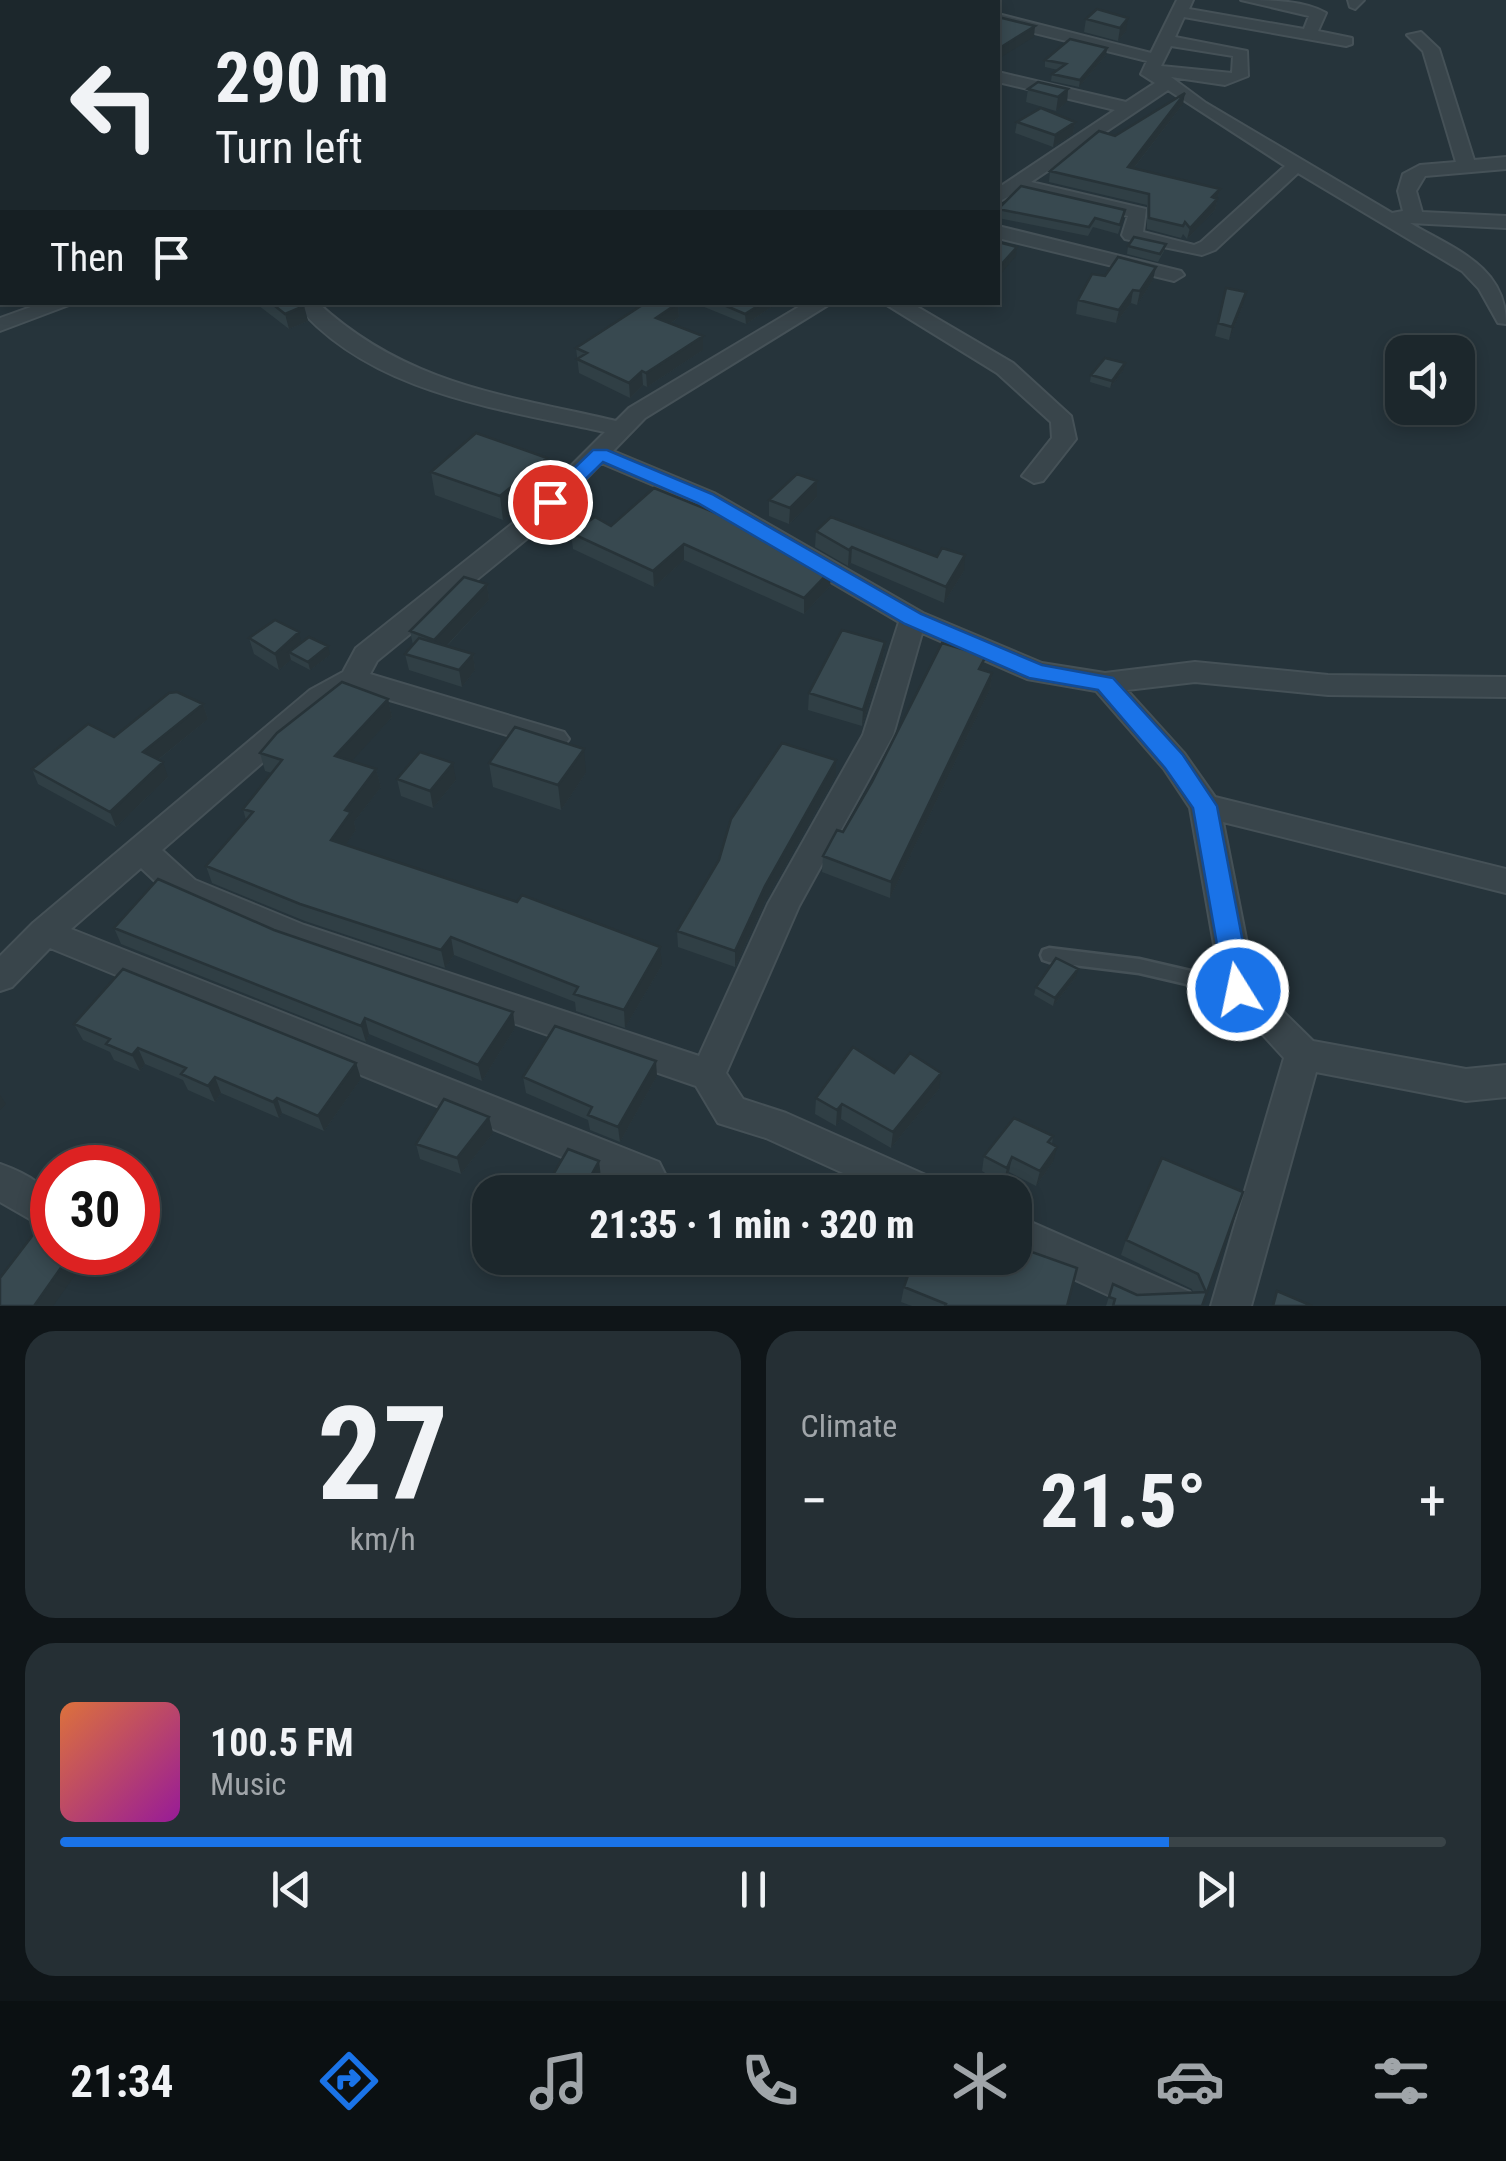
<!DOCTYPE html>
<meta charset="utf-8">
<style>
body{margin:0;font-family:"Roboto Condensed",sans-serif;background:#252f34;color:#f1f3f6;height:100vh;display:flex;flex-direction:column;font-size:38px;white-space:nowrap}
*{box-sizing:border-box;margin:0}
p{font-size:32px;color:#a0a5a9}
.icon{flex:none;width:55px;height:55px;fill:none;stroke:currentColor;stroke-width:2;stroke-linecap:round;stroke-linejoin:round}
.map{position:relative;height:1306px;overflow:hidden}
.details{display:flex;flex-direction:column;gap:25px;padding:25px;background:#0f1518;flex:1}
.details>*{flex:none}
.banner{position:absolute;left:0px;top:0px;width:1000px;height:305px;box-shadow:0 5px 15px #0003,0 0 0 2px #3a4448;background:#1c272c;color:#f1f3f6;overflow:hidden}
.fabs{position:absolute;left:1385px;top:335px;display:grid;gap:20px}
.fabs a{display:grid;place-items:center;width:90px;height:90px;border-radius:20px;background:#1c272c;box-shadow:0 5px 15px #0003,0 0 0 2px #3a4448;font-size:50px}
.speed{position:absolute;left:30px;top:1145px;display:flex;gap:20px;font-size:50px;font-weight:700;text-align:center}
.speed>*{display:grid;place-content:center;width:130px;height:130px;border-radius:50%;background:#1c272c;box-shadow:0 5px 15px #0003,0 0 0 2px #3a4448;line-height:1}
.speed .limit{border:15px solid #d22;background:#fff;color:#111}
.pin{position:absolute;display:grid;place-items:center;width:85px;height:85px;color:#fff;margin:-42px;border:5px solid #fff;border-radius:50%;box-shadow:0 2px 10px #0007}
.me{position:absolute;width:110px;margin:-55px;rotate:350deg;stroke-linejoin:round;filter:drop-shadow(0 0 8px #0008)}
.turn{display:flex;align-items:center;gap:35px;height:210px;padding:0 50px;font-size:45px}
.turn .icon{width:130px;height:130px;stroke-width:2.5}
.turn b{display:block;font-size:70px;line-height:85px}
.then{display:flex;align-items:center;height:95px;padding:0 50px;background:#0003;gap:20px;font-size:38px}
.big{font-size:75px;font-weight:800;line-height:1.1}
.details .widget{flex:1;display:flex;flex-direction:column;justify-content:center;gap:15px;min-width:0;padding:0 35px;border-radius:30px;background:#252f34}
.details .dial{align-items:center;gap:0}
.dial b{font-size:130px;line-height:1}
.song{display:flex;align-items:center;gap:30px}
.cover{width:120px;height:120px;border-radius:15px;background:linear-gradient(135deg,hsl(20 70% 55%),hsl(300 70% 35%))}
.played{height:10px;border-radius:5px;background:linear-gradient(90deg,#1a73e8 80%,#3a4448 80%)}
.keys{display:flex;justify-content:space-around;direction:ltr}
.heat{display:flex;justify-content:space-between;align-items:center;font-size:55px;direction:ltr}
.details .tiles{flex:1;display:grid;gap:25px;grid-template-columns:1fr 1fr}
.widget:last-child{grid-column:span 2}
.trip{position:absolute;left:472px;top:1175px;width:560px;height:100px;border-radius:30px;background:#1c272c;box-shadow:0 5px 15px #0003,0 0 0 2px #3a4448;font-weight:800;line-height:100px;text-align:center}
.dock{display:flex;height:160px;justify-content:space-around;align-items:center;background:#0b1012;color:#a0a5a9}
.dock .icon{width:70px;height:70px}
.dock .active{color:#1a73e8}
.dock b{font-size:45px;color:#f1f3f6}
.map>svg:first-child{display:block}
</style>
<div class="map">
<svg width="1506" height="1306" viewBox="0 0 1506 1306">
<rect width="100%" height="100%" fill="#26343b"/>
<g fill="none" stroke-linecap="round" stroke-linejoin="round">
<g stroke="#455157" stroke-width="5">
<path id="service" d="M1049,948L1139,959L1238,982L1244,984L1246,989L1244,994L1238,996L1139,973L1049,962L1043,960L1041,955L1043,950Z"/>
</g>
<g stroke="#455157" stroke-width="4">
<path id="minor" d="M1177,0H1193L1189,9L1304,29L1309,16L1241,0C1267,0 1304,0 1326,13L1318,31L1352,38V44L1346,46L1184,17L1175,37L1247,51L1248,76L1225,85L1171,77L1206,103L1392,213L1403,211L1398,191L1403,174L1420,165L1456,162L1423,51L1407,35L1421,32L1439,49L1474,160L1506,157V169L1425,176L1416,191L1422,212L1506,216V228L1410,223C1454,249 1506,266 1506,324L1498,323L1479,289L1462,271L1298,173L1215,250L1202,255L1125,239L1122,235L1128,216L1019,191L998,202V188L1115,110L998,82V72L1126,102L1155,83L1141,74L1147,61L998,24V14L1151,53ZM1171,46L1233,56L1232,73L1161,66ZM1168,90L1285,166L1201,242L1194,245L1143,232L1146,209L1031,182Z
M1348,0H1364L1355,9L1350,7Z
M998,226L1181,271L1184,275L1174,281L998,238Z
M0,288H2V302H0Z
M45,302H77L0,331V318Z
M294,302H317C405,384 503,395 616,421L629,408L807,302H833L645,418L613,451L714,493L923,613L1042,663L1105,673L1195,662L1328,675L1506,677V697L1328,695L1195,682L1127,690L1184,753L1215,797L1506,869V893L1223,822L1255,984L1313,1041L1466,1069L1506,1065V1097L1466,1101L1316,1072L1251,1306H1211L1284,1058L1222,990L1190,808L1164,769L1096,691L1027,679L922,633L893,735L799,906L726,1073L743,1099L786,1113L937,1180L943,1192H885L766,1138L718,1123L696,1086L281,943L173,898L141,868L71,929L659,1162L665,1174L659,1186L646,1191L633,1186L50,948L12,987L0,991V956L33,923L310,690L343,672L356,648L517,520L605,432C497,408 368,393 294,302ZM601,463L696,503L899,622L863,735L768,904L699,1056L304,925L195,880L162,850L330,704L356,690L554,749L564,746L569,739L564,732L370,674L377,661L535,532Z
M882,302H909L1013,363L1071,416L1076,439L1043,481L1034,483L1022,476L1052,438L1051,422L997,373Z
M0,1164C22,1172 61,1188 48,1216L35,1222L0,1202Z
M1015,1215L1190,1292L1196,1306H1132L1015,1252Z"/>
</g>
<use href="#service" fill="#39454b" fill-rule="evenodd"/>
<use href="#minor" fill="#39454b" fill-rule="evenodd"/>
</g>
<path fill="#303f45" d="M1097,9L1126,31L1118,41L1084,32L1086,19Z
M1107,48L1106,55L1079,87L1051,81L1052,74L1058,70L1045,67V60Z
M1028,89H1068L1067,102L1056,111L1026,102Z
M1183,104L1134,168L1220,189L1215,210L1187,239L1183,234L1181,238L1147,229V205L1049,182L1050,171L1115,136Z
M1017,122H1075L1073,134L1053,147L1015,133Z
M998,208L1123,219L1118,234L1093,227L1088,236L998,218Z
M1166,244L1164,251L1158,262L1127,254L1128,246Z
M1105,276L1153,280L1137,305L1131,303L1116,323L1076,314L1078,300Z
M1226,288L1243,305L1229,340L1215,336Z
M254,302H301L304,306L308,321L289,329Z
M692,302H779L746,324Z
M678,303L679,317L670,324L703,350L647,387L643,385L630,398L579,373L576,348Z
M1123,371L1110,388L1090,382L1091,375Z
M547,458L550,482L503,520L435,495L431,472Z
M817,497L789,524L769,516V500Z
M611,526L753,533L831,570L830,586L804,614L684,560L654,587L573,549L571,533Z
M816,531L964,571L944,603L851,563L848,566L815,547Z
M487,584L489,600L447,646L473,654L475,670L462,687L409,670L405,654L413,645L410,631Z
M249,638L301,643L330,655L310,670L291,660L279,670L254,654Z
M885,642L883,659L862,726L808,710L809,693Z
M984,670L992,673L990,689L890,898L822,872L823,856Z
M388,699L392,717L351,761L376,769L381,787L354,822L356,830L345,845L662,965L625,1028L576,1011L575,1002L454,955L445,968L305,921L212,883L206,866L246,820L243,809L272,773L265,771L260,753Z
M203,704L208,719L158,760L168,777L116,827L38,784L32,769Z
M489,763L586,773L561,810L493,787Z
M836,776L765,902L735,967L678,947L677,931Z
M397,779L456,780L433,808L401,796Z
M114,928L274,930L513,1012L515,1028L482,1081L369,1034L366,1042L121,944Z
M1076,977L1053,1006L1034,995L1036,987Z
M74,1024L356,1063L361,1079L324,1131L282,1113L279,1118L221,1093L215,1102L188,1090L183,1080L145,1064L140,1071L114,1060L110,1052L83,1040Z
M894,1073L939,1089L891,1148L841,1119L836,1126L815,1114L816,1098Z
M657,1076L620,1142L590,1130L588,1120L526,1093L523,1077Z
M489,1117L493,1133L461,1174L420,1159L416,1144Z
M1053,1136L1052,1144L1053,1162L1036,1186L1009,1172L1003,1184L982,1171L984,1156Z
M1243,1192L1202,1306H1106L1113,1284L1137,1295L1193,1293L1192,1289L1121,1255L1126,1240Z
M904,1287L1067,1306H912L901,1302Z"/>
<path fill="#273338" d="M1128,18L1126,31L1118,41L1120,28Z
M1035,26L1034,37L998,59V49Z
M1107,48L1106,55L1079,87L1080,80Z
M1068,89L1067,102L1056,111L1058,97Z
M1185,93L1183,104L1126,178L1128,167Z
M1075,122L1073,134L1053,147L1055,135Z
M1220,189L1215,210L1187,239L1190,228L1212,197Z
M1017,247L1016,256L998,277V268Z
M1156,267L1153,280L1137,305L1140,291Z
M1133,290L1131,303L1116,323L1119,310Z
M1246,292L1243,305L1229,340L1232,327Z
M764,302H779L746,324L745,314Z
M678,303L679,317L657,333L656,318Z
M304,306L308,321L289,329L285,314Z
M703,336V350L647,387L646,373Z
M1125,363L1123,371L1110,388L1112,381Z
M642,371L643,385L630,398L629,383Z
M547,458L550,482L503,520L500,496Z
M817,481V497L789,524L790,508Z
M684,544V560L654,587L653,571Z
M852,547L851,563L848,566L849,550Z
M965,555L964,571L944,603L946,587Z
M831,570L830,586L804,614V598Z
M487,584L489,600L437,656L434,640Z
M299,632L303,649L289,652L291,660L279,670L275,654Z
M885,642L883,659L862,726L863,710Z
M328,646L330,655L310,670L308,662Z
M473,654L475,670L462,687L459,670Z
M992,673L990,689L890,898L891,882Z
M388,699L392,717L340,774L335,756Z
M203,704L208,719L149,767L143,752Z
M584,749L586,773L561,810L558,785Z
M836,760V776L765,902L735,967V951L765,886Z
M163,762L168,777L116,827L110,812Z
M453,763L456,780L433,808L430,791Z
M376,769L381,787L354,822L356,830L336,858L331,840L345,810Z
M451,937L454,955L445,968L441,950Z
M660,947L662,965L625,1028L624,1010Z
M1078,969L1076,977L1053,1006L1055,998Z
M513,1012L515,1028L482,1081L478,1065Z
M365,1018L369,1034L366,1042L361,1026Z
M138,1048L145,1064L140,1071L132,1055Z
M656,1061L657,1076L620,1142L618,1127Z
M356,1063L361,1079L324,1131L318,1116Z
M941,1073L939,1089L891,1148L893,1132Z
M215,1077L221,1093L215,1102L208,1086Z
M0,1095L6,1104L0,1110Z
M277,1098L282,1113L279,1118L273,1102Z
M842,1104L841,1119L836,1126L837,1110Z
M489,1117L493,1133L461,1174L457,1158Z
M1057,1147L1053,1162L1036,1186L1040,1171Z
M1012,1157L1009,1172L1003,1184L1007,1168Z
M599,1161L601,1177L592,1192H582Z
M72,1252H85L88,1257L53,1306H34Z"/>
<path fill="#384950" stroke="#273338" stroke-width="2.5" d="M1097,9L1128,18L1120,28L1086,19Z
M998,14V17L1035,26L998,49Z
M1070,39L1107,48L1080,80L1052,74L1066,64L1045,60Z
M1038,82L1068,89L1058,97L1028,89Z
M1185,93L1128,167L1220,189L1212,197L1217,199L1190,228L1185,222L1183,226L1149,218V194L1050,171L1099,131L1115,136Z
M1041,108L1075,122L1055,135L1017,122Z
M1021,186L1125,210L1120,225L1095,218L1089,227L998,209Z
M2,212V237L0,223V213Z
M2,237V278L0,276V239Z
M1134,237L1166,244L1160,254L1128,246Z
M998,242L1017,247L998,268Z
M1118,257L1156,267L1140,291L1133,290L1119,310L1078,300L1092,274L1105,276Z
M1226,288L1246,292L1232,327L1218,323Z
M270,302H301L304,306L285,314Z
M647,302L678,303L656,318L703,336L646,373L642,371L629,383L577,359L587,353L576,348Z
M717,302H764L745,314Z
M1105,358L1125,363L1112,381L1091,375Z
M476,433L547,458L500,496L431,472Z
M797,474L817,481L790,508L769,500Z
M654,488L753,528L750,531L831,570L804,598L684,544L653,571L571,533L595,517L611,526Z
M831,517L937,557L942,548L965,555L946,587L852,547L849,550L816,531Z
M464,577L487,584L434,640L410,631Z
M275,620L299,632L275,654L249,638Z
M842,630L885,642L863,710L809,693Z
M309,637L328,646L308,662L289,652Z
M419,638L473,654L459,670L405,654Z
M942,643L986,656L979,669L992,673L891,882L823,856L837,830L843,832L872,782Z
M342,682L388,699L335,756L376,769L345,810L351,812L331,840L517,902L522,895L660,947L624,1010L574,994L578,987L451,937L441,950L300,904L206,866L253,812L243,809L282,760L260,753L277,733Z
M177,692L203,704L143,752L163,762L110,812L32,769L88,724L114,737L169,693Z
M515,727L584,749L558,785L489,763Z
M782,743L836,760L765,886L735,951L677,931L719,860L731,819Z
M420,752L453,763L430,791L397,779Z
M158,879L274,930L513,1012L478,1065L365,1018L361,1026L114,928Z
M1056,958L1078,969L1055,998L1036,987Z
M123,969L356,1063L318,1116L277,1098L273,1102L215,1077L208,1086L181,1074L186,1068L138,1048L132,1055L106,1044L110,1039L74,1024Z
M555,1026L656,1061L618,1127L588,1115L592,1107L523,1077Z
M853,1047L894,1073L910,1053L941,1073L893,1132L842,1104L837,1110L816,1098Z
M444,1099L489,1117L457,1158L416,1144Z
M1014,1118L1053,1136L1048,1142L1057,1147L1040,1171L1012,1157L1007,1168L984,1156Z
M568,1149L599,1161L582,1192H543Z
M1162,1158L1243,1192L1202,1306H1113L1115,1299L1109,1297L1113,1284L1137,1295L1206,1292L1198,1274L1126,1240Z
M39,1227L52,1232V1252H72L34,1306H0V1278Z
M1015,1246L1077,1268L1067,1306H945L946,1304L904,1287L914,1258H1015Z
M1277,1291L1312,1306H1273Z"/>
<path fill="#1a73e8" stroke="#114b97" stroke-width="2.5" d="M593,450H607L712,494L921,614L1042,665L1113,678L1183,755L1217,806L1252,990L1248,998H1229L1225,990L1193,808L1165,768L1098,690L1029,678L905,624L698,503L603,462L558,506H543V498Z"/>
</svg>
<div class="fabs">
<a><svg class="icon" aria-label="sound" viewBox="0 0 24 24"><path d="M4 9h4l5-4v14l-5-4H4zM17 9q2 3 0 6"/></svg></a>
</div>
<div class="speed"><div class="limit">30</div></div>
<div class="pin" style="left:550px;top:502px;background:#d93025"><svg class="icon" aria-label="arrive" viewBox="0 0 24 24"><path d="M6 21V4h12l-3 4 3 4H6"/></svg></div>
<svg class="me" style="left:1238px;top:990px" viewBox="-20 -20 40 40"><circle r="17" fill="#1a73e8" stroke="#fff" stroke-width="3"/><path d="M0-11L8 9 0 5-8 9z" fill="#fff"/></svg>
<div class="trip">21:35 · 1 min · 320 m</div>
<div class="banner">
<div class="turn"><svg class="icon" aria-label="left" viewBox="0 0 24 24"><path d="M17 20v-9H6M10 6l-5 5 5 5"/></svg><div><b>290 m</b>Turn left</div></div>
<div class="then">Then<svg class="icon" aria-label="arrive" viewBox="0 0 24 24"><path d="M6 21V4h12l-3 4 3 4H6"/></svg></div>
</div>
</div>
<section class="details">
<div class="tiles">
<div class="widget dial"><b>27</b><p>km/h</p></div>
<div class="widget"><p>Climate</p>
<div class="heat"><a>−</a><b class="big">21.5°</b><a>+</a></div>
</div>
<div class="widget">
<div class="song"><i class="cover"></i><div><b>100.5 FM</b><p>Music</p></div></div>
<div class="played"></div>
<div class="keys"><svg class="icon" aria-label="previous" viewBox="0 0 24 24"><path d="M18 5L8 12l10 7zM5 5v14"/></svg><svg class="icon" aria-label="pause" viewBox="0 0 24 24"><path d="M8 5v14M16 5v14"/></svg><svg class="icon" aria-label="next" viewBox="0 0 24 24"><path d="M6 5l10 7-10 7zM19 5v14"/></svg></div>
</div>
</div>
</section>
<nav class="dock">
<b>21:34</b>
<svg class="icon active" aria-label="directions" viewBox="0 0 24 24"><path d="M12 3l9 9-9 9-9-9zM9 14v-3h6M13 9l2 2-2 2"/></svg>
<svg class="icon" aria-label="music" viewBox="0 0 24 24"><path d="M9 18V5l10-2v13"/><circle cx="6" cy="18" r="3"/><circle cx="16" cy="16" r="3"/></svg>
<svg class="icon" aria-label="phone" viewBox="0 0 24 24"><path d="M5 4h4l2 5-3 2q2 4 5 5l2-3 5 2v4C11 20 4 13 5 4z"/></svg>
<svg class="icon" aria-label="climate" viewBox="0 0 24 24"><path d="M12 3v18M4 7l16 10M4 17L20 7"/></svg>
<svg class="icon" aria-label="car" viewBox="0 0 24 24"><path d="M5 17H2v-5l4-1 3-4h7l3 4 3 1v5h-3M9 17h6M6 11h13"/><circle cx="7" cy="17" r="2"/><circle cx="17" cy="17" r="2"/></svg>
<svg class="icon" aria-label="filters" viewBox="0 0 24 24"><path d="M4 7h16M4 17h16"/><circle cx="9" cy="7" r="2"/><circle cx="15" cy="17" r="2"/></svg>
</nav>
